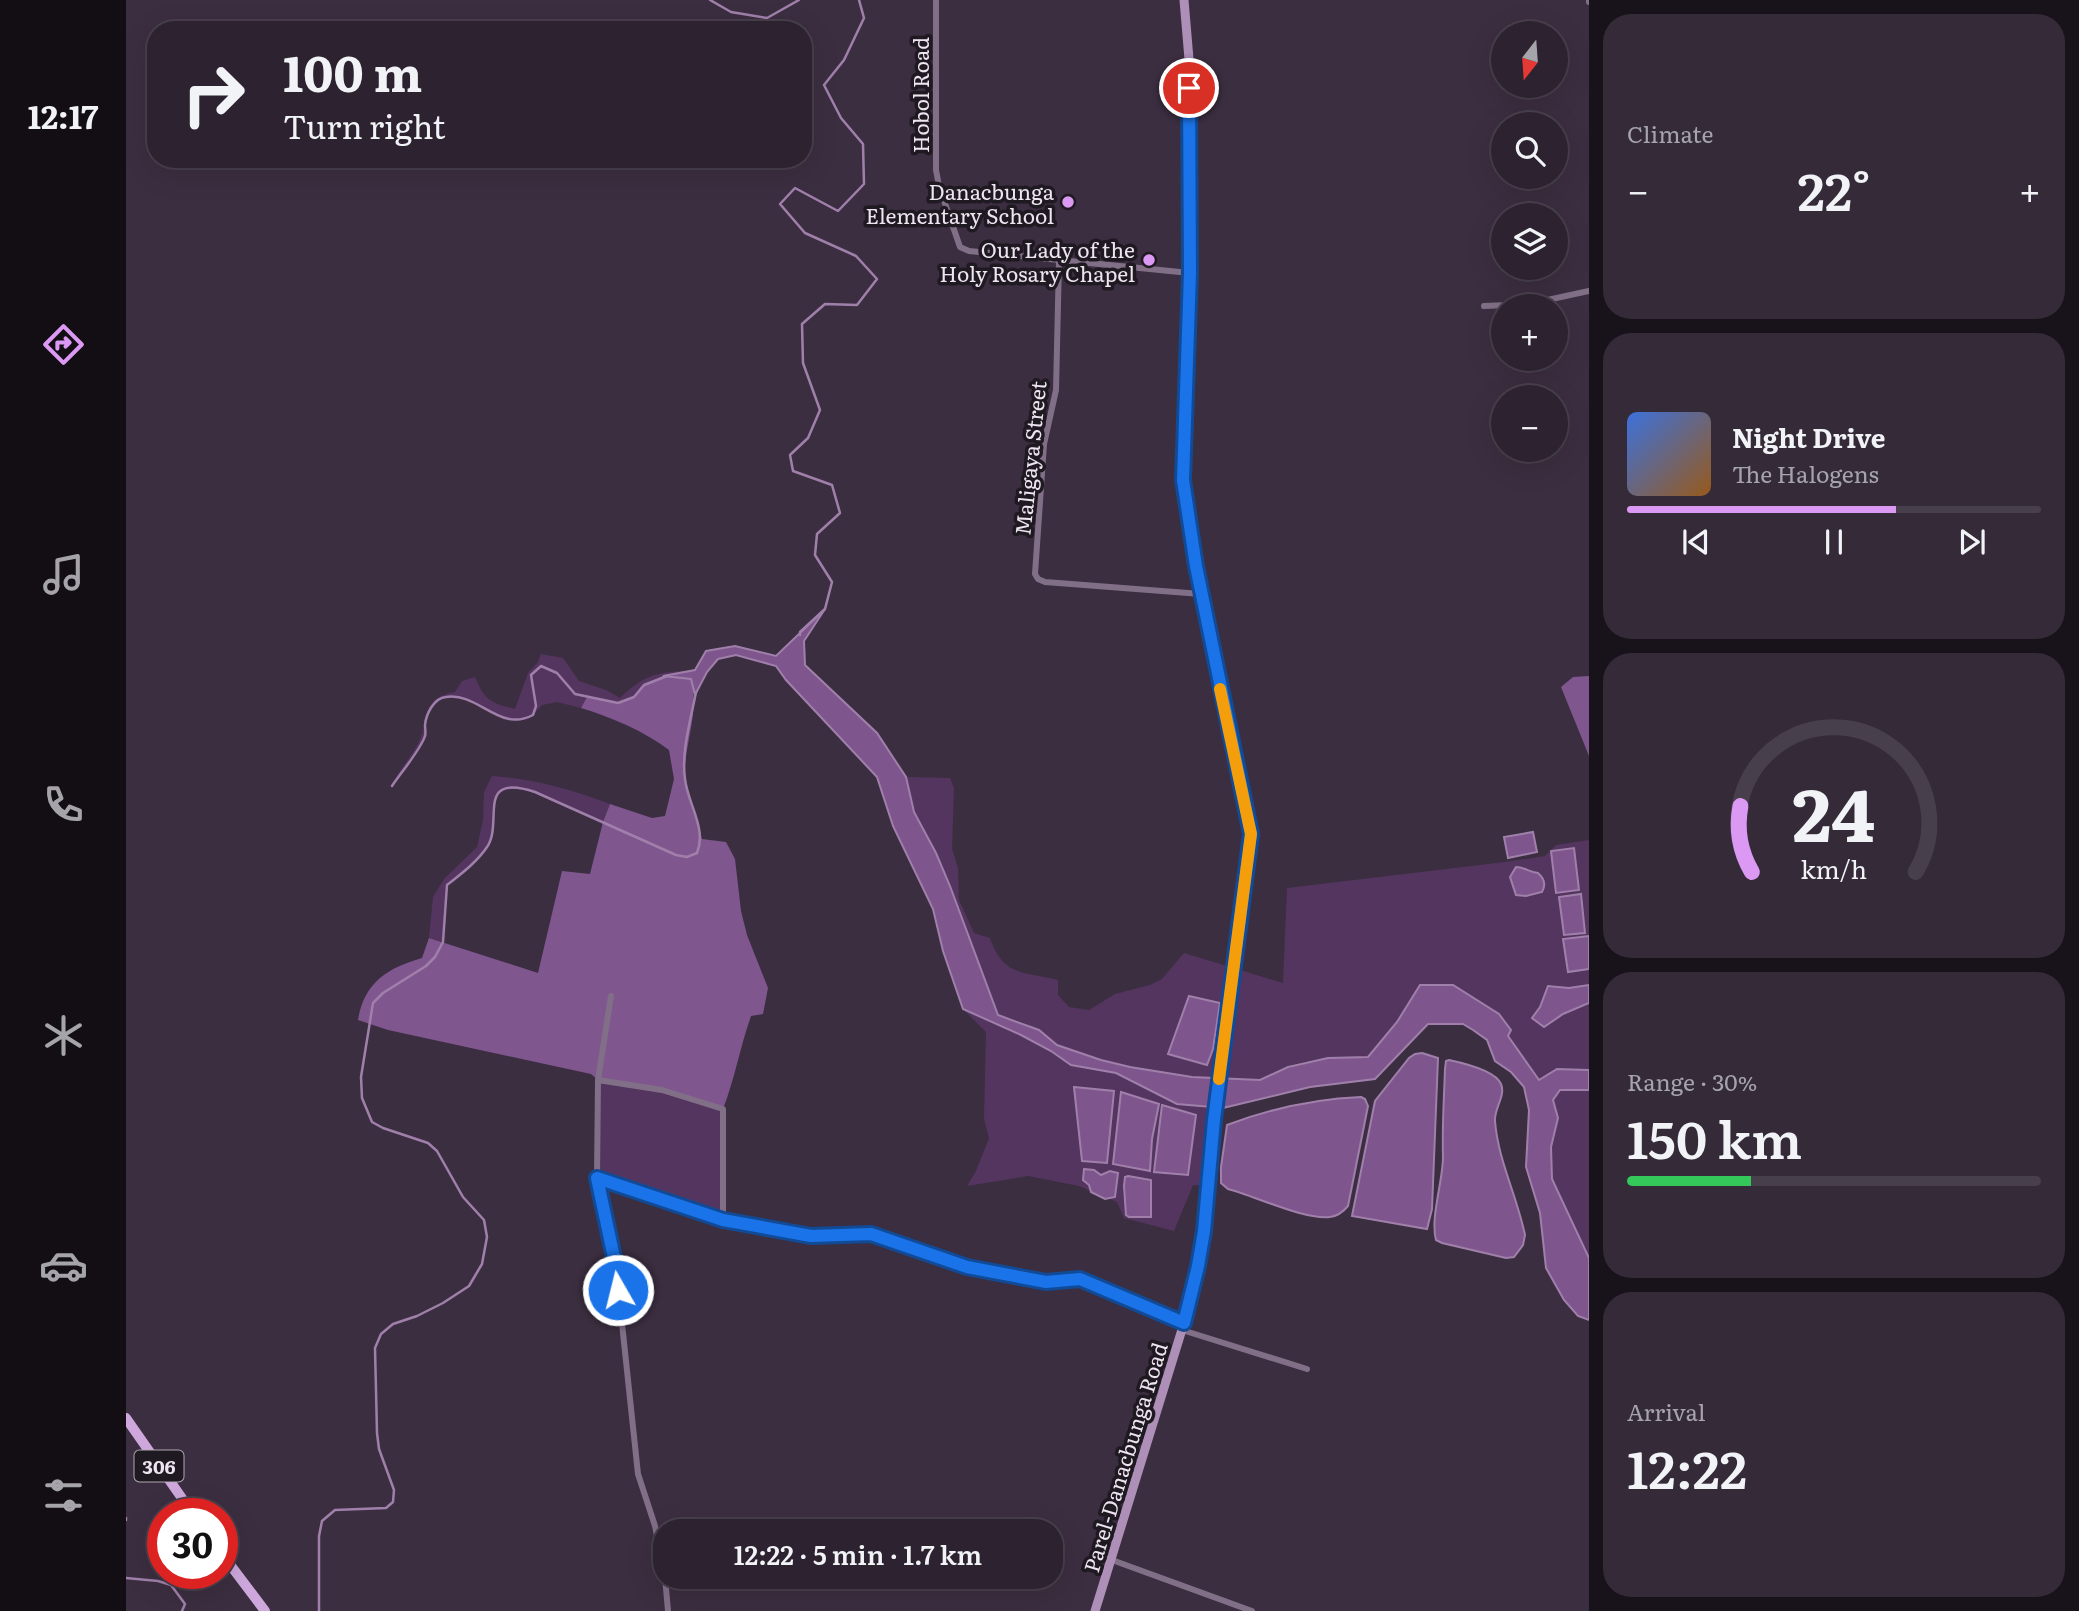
<!DOCTYPE html>
<meta charset="utf-8">
<style>
body{margin:0;font-family:Literata,serif;background:#342a38;color:#f1f3f6;height:100vh;display:flex;flex-direction:column;font-size:26px;white-space:nowrap}
*{box-sizing:border-box;margin:0}
p{font-size:23px;color:#a6a4ab}
.icon{flex:none;width:38px;height:38px;fill:none;stroke:currentColor;stroke-width:2;stroke-linecap:round;stroke-linejoin:round}
.map{position:relative;flex:1;overflow:hidden}
.sheet{display:flex;flex-direction:column;gap:14px;padding:14px;background:#18131a;width:490px}
.sheet>*{flex:none}
.guide{position:absolute;left:21px;top:21px;width:665px;height:147px;border-radius:28px;box-shadow:0 7px 28px #0002,0 0 0 2px #483f4c;background:#2c2230;color:#f1f3f6;overflow:hidden}
.needle{width:46px;rotate:197deg}
.fabs{position:absolute;left:1365px;top:21px;display:grid;gap:14px}
.fabs a{display:grid;place-items:center;width:77px;height:77px;border-radius:50%;background:#2c2230;box-shadow:0 7px 28px #0002,0 0 0 2px #483f4c;font-size:35px}
.speed{position:absolute;left:21px;top:1498px;display:flex;gap:14px;font-size:35px;font-weight:700;text-align:center}
.speed>*{display:grid;place-content:center;width:91px;height:91px;border-radius:50%;background:#2c2230;box-shadow:0 7px 28px #0002,0 0 0 2px #483f4c;line-height:1}
.speed .limit{border:10px solid #d22;background:#fff;color:#111}
.pin{position:absolute;display:grid;place-items:center;width:60px;height:60px;color:#fff;margin:-30px;border:4px solid #fff;border-radius:50%;box-shadow:0 2px 7px #0007}
.me{position:absolute;width:77px;margin:-38px;rotate:352deg;stroke-linejoin:round;filter:drop-shadow(0 0 5px #0008)}
.turn{display:flex;align-items:center;gap:24px;height:147px;padding:0 21px;font-size:32px}
.turn .icon{width:91px;height:91px;stroke-width:2.5}
.turn b{display:block;font-size:49px;line-height:60px}
.big{font-size:52px;font-weight:600;line-height:1.1}
.sheet .tile{flex:1;display:flex;flex-direction:column;justify-content:center;gap:10px;min-width:0;padding:0 24px;border-radius:28px;background:#342a38}
.sheet .dial{align-items:center;gap:0}
.dial svg{height:182px;overflow:visible;fill:none;stroke:#483f4c;stroke-width:7;stroke-linecap:round;text-anchor:middle}
.dial text{fill:#f1f3f6;stroke:none}
.song{display:flex;align-items:center;gap:21px}
.cover{width:84px;height:84px;border-radius:10px;background:linear-gradient(135deg,hsl(220 70% 55%),hsl(30 70% 35%))}
.played{height:7px;border-radius:4px;background:linear-gradient(90deg,#dc99f4 65%,#483f4c 65%)}
.keys{display:flex;justify-content:space-around;direction:ltr}
.heat{display:flex;justify-content:space-between;align-items:center;font-size:38px;direction:ltr}
.charge{height:10px;border-radius:5px;background:linear-gradient(90deg,#34c759 30%,#483f4c 0)}
.trip{position:absolute;left:527px;top:1519px;width:410px;height:70px;border-radius:28px;background:#2c2230;box-shadow:0 7px 28px #0002,0 0 0 2px #483f4c;font-weight:600;line-height:70px;text-align:center}
main{display:flex;flex:1;min-height:0}
.tabs{display:flex;flex-direction:column;width:126px;justify-content:space-around;align-items:center;background:#120e13;color:#a6a4ab}
.tabs .icon{width:49px;height:49px}
.tabs .selected{color:#dc99f4}
.tabs b{font-size:32px;color:#f1f3f6}
.map>svg:first-child{display:block}
</style>
<main>
<nav class="tabs">
<b>12:17</b>
<svg class="icon selected" aria-label="directions" viewBox="0 0 24 24"><path d="M12 3l9 9-9 9-9-9zM9 14v-3h6M13 9l2 2-2 2"/></svg>
<svg class="icon" aria-label="music" viewBox="0 0 24 24"><path d="M9 18V5l10-2v13"/><circle cx="6" cy="18" r="3"/><circle cx="16" cy="16" r="3"/></svg>
<svg class="icon" aria-label="phone" viewBox="0 0 24 24"><path d="M5 4h4l2 5-3 2q2 4 5 5l2-3 5 2v4C11 20 4 13 5 4z"/></svg>
<svg class="icon" aria-label="climate" viewBox="0 0 24 24"><path d="M12 3v18M4 7l16 10M4 17L20 7"/></svg>
<svg class="icon" aria-label="car" viewBox="0 0 24 24"><path d="M5 17H2v-5l4-1 3-4h7l3 4 3 1v5h-3M9 17h6M6 11h13"/><circle cx="7" cy="17" r="2"/><circle cx="17" cy="17" r="2"/></svg>
<svg class="icon" aria-label="filters" viewBox="0 0 24 24"><path d="M4 7h16M4 17h16"/><circle cx="9" cy="7" r="2"/><circle cx="15" cy="17" r="2"/></svg>
</nav>
<div class="map">
<svg width="1463" height="1611" viewBox="0 0 1463 1611">
<rect width="100%" height="100%" fill="#3b2e40"/>
<path fill="#54355f" d="M415,654L437,658L453,681L480,690L494,698C517,676 529,672 561,671L537,676L518,685L508,697L492,703L461,697L455,708L431,702L416,705L407,715L397,720L383,721L336,698L320,697L309,701L300,718V735L266,786C273,769 288,755 295,737C299,727 298,714 305,705C310,696 321,694 329,692L336,681L349,677C359,701 365,703 389,709L402,673L412,662Z
M366,776C408,779 445,789 484,804L477,822C456,813 388,773 371,796C361,810 370,829 363,844C355,861 335,874 321,886L317,942L303,938L307,897L318,879L351,847L357,820L358,792Z
M780,777L824,778L828,788L826,849L832,868L833,900L848,933L864,938C877,976 897,972 932,980V995L943,1007L963,1010L989,994L1024,985L1036,979L1058,953L1157,983L1161,888L1379,862L1419,856L1430,845L1463,840V985L1444,988L1422,986L1414,1007L1418,1027L1437,1014L1463,1003V1070L1431,1069L1414,1080L1381,1036L1373,1014L1327,985L1294,986L1271,1022L1242,1057C1215,1058 1188,1058 1162,1066C1152,1070 1143,1078 1133,1080C1087,1088 976,1065 933,1046C925,1043 920,1034 912,1030C900,1022 886,1019 872,1015L810,853L788,812Z
M837,1009L895,1035L925,1051L945,1065L990,1073L1051,1104L1089,1109L1082,1186L1067,1185L1048,1231L998,1218L991,1202L953,1186L902,1176L841,1186L850,1171L863,1138L858,1119L860,1032Z
M472,1080L536,1090L597,1109V1221L471,1178Z
M1434,1090H1463V1258L1426,1179L1425,1147L1432,1118L1427,1100Z"/>
<path fill="#80568f" d="M537,676L565,679C574,712 558,743 559,776C559,798 572,819 576,839L600,842L609,859L615,911L621,935L642,988L637,1014L625,1016C614,1047 609,1078 597,1109L536,1090L472,1080L465,1074L262,1030L232,1020C238,983 261,968 296,958L303,938L412,973L436,871L464,874L477,822L484,804L526,818L539,816L548,779L543,750C516,730 487,718 455,708L461,697L492,703L508,697L518,685Z
M1463,676V756L1435,687L1447,677Z"/>
<path fill="#7e558d" stroke="#a080ab" stroke-width="2" d="M699,609L678,641L679,665L751,733L780,777L788,812L810,853L824,886L872,1015L913,1030L931,1045L975,1060L1004,1067L1066,1077L1134,1080L1162,1067L1202,1058L1242,1057L1271,1022L1294,985H1327L1373,1014L1385,1030L1382,1036L1413,1080L1431,1069L1463,1070V1090H1434L1427,1100L1432,1118L1425,1147L1426,1179L1463,1258V1320L1452,1316L1438,1300L1420,1268L1414,1213L1400,1167L1403,1110L1398,1087L1385,1072L1369,1061L1361,1040L1347,1030L1337,1024H1302L1249,1079L1184,1087L1097,1108L1051,1104L990,1073L945,1065L925,1051L895,1035L837,1009L817,951L807,909L767,826L751,777L660,680L650,666L610,655L592,659L581,672L569,695L565,679L537,676L569,670L580,651L609,646L650,656Z
M1407,832L1411,852L1382,858L1378,837Z
M1448,848L1453,890L1430,893L1425,851Z
M1390,867C1398,867 1403,872 1412,873C1419,879 1420,885 1416,892L1400,896L1390,895L1384,877Z
M1455,894L1459,933L1438,935L1433,897Z
M1463,936V969L1442,972L1437,939Z
M1463,985V1003L1437,1014L1418,1027L1406,1018L1414,1007L1422,986L1443,988Z
M1063,996L1094,1003L1087,1049L1081,1065L1042,1054Z
M1296,1053L1312,1058L1306,1209L1301,1229L1226,1216L1249,1101L1283,1058L1289,1054Z
M1323,1060C1337,1063 1369,1070 1375,1084C1380,1096 1368,1108 1369,1121C1372,1160 1391,1196 1399,1235L1397,1245L1388,1257L1380,1258L1316,1243L1310,1240C1304,1218 1317,1181 1317,1157C1316,1128 1318,1099 1319,1069L1320,1061Z
M948,1087L988,1091L981,1163L956,1161Z
M995,1092L1033,1104L1026,1139L1024,1171L987,1164Z
M1235,1097L1239,1099L1242,1106L1222,1206C1217,1212 1212,1216 1204,1217C1178,1220 1129,1196 1102,1189L1095,1183V1167L1101,1125C1146,1108 1187,1099 1235,1097Z
M1036,1105L1070,1115L1062,1175L1028,1172Z
M958,1169L968,1170L975,1175L984,1171L992,1173L989,1197L979,1199L965,1192L963,1185L957,1180Z
M1002,1176L1025,1180V1217H1003L1000,1215L998,1186L999,1177Z"/>
<g fill="none" stroke-linecap="round" stroke-linejoin="round">
<path stroke="#a080ab" stroke-width="2.5" d="M584,0L605,12L641,18L673,0
M674,635V632L699,609L706,582L689,555L691,534L714,513L706,485L667,471L664,455L682,438L694,410L677,363L676,324L699,304L731,305L751,279L730,256L679,233L654,204L669,188L712,211L738,184L737,144L715,118L698,85L718,60L738,18L733,0
M266,786C274,774 295,749 299,736C300,733 299,728 299,725C300,714 308,698 320,697C353,692 373,733 407,715L410,706L405,675L415,666L431,673L449,694L492,703L508,697L518,685L541,676
M0,1518V1520
M0,1578L32,1581L45,1585L59,1604L56,1611
M193,1611V1536L196,1521L209,1510L260,1508L267,1502L268,1490L253,1449L251,1433L249,1348L255,1334L267,1324L291,1316L317,1303L343,1286L356,1264L361,1237L358,1220L337,1197L311,1151L302,1143L257,1128L246,1122L236,1098L235,1077L247,1003L257,993L300,966L309,957L317,942L321,885C335,874 351,862 361,847C378,823 348,772 409,792L550,855L561,857L571,853C581,828 562,805 559,779C555,751 565,719 570,692"/>
<path stroke="#816f88" stroke-width="6" d="M810,0V170L813,186L834,247L843,251L1064,273
M1463,0V2
M933,261L930,390L918,444L909,574L912,579L919,582L1075,594
M1358,306L1403,304L1463,291
M472,1080L485,996
M471,1178L597,1221L685,1236L745,1234L841,1267L920,1282L954,1279L1058,1323
M1056,1330L1181,1369
M986,1560L1126,1611
M539,1575L529,1526L512,1474L490,1267L471,1178L472,1080L536,1090L597,1109V1221
M539,1577L542,1611"/>
<path stroke="#ad8fb8" stroke-width="9" d="M969,1611L1058,1323L1072,1266L1078,1231L1088,1120L1125,834L1070,566L1057,480L1064,273L1063,59L1058,0"/>
<path stroke="#cea8dd" stroke-width="10" d="M0,1418L67,1514
M96,1554L139,1611"/>
</g>
<g fill="none" stroke-linecap="round" stroke-linejoin="round">
<g stroke="#114b97" stroke-width="18">
<path id="route" d="M492,1290L490,1267L471,1178L597,1220L685,1236L745,1234L841,1267L920,1282L954,1279L1058,1323L1072,1266L1078,1231L1088,1120L1125,834L1070,566L1057,480L1064,273L1063,88"/>
</g>
<use href="#route" stroke="#1a73e8" stroke-width="12"/>
<path stroke="#f59e0b" stroke-width="12" d="M1093,1079L1125,834L1094,689"/>
</g>
<g fill="#dc99f4" stroke="#1f1921" stroke-width="2.5">
<circle cx="942" cy="202" r="7"/>
<circle cx="1023" cy="260" r="7"/>
</g>
<g text-anchor="middle" dominant-baseline="central" stroke-width="7" stroke-linejoin="round" paint-order="stroke">
<rect fill="#1f1921" stroke="#b0a8b3" stroke-width="2" x="8.5" y="1450.5" width="49" height="31" rx="5"/>
<g font-size="19" font-weight="bold" fill="#eee5f1">
<text x="33" y="1466">306</text>
</g>
<g font-size="21" fill="#eee5f1" stroke="#1f1921">
<text transform="translate(793 95) rotate(-90)">Hobol Road</text>
<text transform="translate(903 458) rotate(-84)">Maligaya Street</text>
<text transform="translate(998 1457) rotate(-73)">Parel-Danacbunga Road</text>
</g>
<g font-size="21" fill="#eee5f1" stroke="#1f1921" text-anchor="end">
<text x="928" y="190">Danacbunga<tspan x="928" dy="24">Elementary School</tspan></text>
<text x="1009" y="248">Our Lady of the<tspan x="1009" dy="24">Holy Rosary Chapel</tspan></text>
</g>
</g>
</svg>
<div class="fabs">
<a><svg class="needle" viewBox="-14 -14 28 28"><path d="M0-13l5 13h-10z" fill="#e53935"/><path d="M0 13l5-13h-10z" fill="#a6a4ab"/></svg></a>
<a><svg class="icon" aria-label="search" viewBox="0 0 24 24"><circle cx="10" cy="10" r="6"/><path d="M15 15l6 6"/></svg></a>
<a><svg class="icon" aria-label="layers" viewBox="0 0 24 24"><path d="M12 4l9 5-9 5-9-5zM3 14l9 5 9-5"/></svg></a>
<a>+</a>
<a>−</a>
</div>
<div class="speed"><div class="limit">30</div></div>
<div class="pin" style="left:1063px;top:88px;background:#d93025"><svg class="icon" aria-label="arrive" viewBox="0 0 24 24"><path d="M6 21V4h12l-3 4 3 4H6"/></svg></div>
<svg class="me" style="left:492px;top:1290px" viewBox="-20 -20 40 40"><circle r="17" fill="#1a73e8" stroke="#fff" stroke-width="3"/><path d="M0-11L8 9 0 5-8 9z" fill="#fff"/></svg>
<div class="trip">12:22 · 5 min · 1.7 km</div>
<div class="guide">
<div class="turn"><svg class="icon" aria-label="right" viewBox="0 0 24 24"><path d="M7 20v-9h11M14 6l5 5-5 5"/></svg><div><b>100 m</b>Turn right</div></div>
</div>
</div>
<section class="sheet">
<div class="tile"><p>Climate</p>
<div class="heat"><a>−</a><b class="big">22°</b><a>+</a></div>
</div>
<div class="tile">
<div class="song"><i class="cover"></i><div><b>Night Drive</b><p>The Halogens</p></div></div>
<div class="played"></div>
<div class="keys"><svg class="icon" aria-label="previous" viewBox="0 0 24 24"><path d="M18 5L8 12l10 7zM5 5v14"/></svg><svg class="icon" aria-label="pause" viewBox="0 0 24 24"><path d="M8 5v14M16 5v14"/></svg><svg class="icon" aria-label="next" viewBox="0 0 24 24"><path d="M6 5l10 7-10 7zM19 5v14"/></svg></div>
</div>
<div class="tile dial"><svg viewBox="0 0 100 80">
<path d="M14 69A42 42 0 1 1 86 69"/>
<path d="M14 69A42 42 0 0 1 9 40" stroke="#dc99f4"/>
<text x="50" y="56" font-size="32" font-weight="700">24</text>
<text x="50" y="72" font-size="11">km/h</text>
</svg></div>
<div class="tile"><p>Range · 30%</p><b class="big">150 km</b><div class="charge"></div></div>
<div class="tile"><p>Arrival</p><b class="big">12:22</b></div>
</section>
</main>
